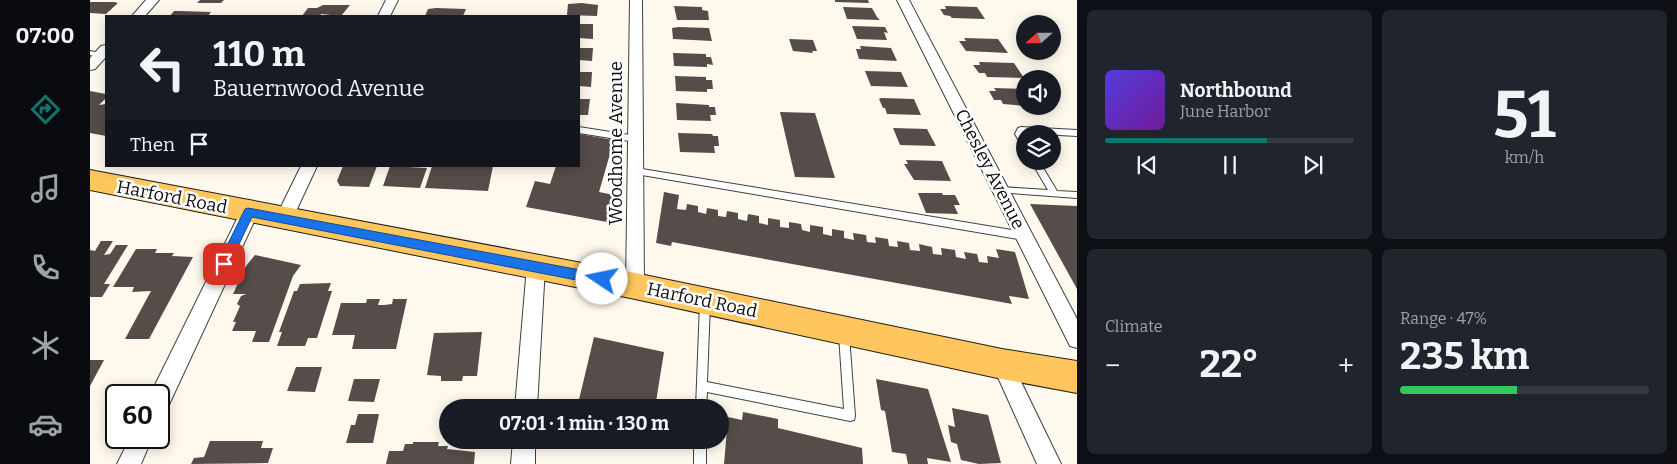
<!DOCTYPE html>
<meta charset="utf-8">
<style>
body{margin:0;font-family:Bitter,serif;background:#20242c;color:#f1f3f6;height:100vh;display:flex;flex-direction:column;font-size:19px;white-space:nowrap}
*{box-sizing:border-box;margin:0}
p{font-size:16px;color:#9ea1a6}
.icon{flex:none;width:28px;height:28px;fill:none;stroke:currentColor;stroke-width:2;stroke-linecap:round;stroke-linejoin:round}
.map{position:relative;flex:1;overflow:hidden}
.side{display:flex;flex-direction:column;gap:10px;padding:10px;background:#0d0f14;width:600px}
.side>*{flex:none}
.guide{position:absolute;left:15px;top:15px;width:475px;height:152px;border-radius:0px;box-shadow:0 2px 12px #0003;background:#171b24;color:#f1f3f6;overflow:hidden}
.needle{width:32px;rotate:249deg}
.tools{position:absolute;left:926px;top:15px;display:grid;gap:10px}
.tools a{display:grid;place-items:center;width:45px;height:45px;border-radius:50%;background:#171b24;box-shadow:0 2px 12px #0003;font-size:25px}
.speed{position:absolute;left:15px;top:384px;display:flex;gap:10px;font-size:25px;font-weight:700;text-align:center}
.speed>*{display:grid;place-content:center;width:65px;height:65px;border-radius:50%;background:#171b24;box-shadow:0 2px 12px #0003;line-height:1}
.speed .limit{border:2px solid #111;border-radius:8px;background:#fff;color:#111}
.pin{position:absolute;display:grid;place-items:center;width:42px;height:42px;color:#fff;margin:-21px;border-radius:10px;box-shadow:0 2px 8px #0006}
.me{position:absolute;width:55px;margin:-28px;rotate:281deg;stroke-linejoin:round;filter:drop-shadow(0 0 4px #0008)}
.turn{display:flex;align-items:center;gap:18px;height:105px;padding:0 25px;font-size:22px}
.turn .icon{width:65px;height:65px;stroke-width:2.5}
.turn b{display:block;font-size:35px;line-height:42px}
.then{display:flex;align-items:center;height:48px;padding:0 25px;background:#0003;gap:10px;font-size:19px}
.big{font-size:38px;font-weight:700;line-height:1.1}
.side .widget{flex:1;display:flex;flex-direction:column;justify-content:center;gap:8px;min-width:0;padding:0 18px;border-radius:8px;background:#20242c}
.side .dial{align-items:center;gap:0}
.dial b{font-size:65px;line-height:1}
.song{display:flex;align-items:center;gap:15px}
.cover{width:60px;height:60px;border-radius:8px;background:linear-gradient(135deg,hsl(250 70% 55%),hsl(280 70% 35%))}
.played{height:5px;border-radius:2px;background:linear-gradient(90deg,#0f766e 65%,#363941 65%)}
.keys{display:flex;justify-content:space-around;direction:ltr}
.heat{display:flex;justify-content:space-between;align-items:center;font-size:28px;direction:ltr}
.charge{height:8px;border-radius:4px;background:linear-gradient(90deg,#34c759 47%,#363941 0)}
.side .tiles{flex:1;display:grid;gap:10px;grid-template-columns:repeat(2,1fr)}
.trip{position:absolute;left:349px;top:399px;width:290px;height:50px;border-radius:25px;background:#171b24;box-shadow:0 2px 12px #0003;font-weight:700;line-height:50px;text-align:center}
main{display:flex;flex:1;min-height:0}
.tab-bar{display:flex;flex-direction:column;width:90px;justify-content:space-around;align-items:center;background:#090b0e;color:#9ea1a6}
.tab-bar .icon{width:35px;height:35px}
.tab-bar .current{color:#0f766e}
.tab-bar b{font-size:22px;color:#f1f3f6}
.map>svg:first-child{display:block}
</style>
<main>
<nav class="tab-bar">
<b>07:00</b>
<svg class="icon current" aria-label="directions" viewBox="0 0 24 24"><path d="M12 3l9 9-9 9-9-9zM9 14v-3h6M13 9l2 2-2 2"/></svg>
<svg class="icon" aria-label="music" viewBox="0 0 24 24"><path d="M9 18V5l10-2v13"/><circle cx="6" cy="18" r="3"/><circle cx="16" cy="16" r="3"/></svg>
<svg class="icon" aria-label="phone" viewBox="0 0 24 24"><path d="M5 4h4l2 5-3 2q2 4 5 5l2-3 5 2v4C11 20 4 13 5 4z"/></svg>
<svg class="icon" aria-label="climate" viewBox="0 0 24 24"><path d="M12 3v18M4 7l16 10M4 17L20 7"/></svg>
<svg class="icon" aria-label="car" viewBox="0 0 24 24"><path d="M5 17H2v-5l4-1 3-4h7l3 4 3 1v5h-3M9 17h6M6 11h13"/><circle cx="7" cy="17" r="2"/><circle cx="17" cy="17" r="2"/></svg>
</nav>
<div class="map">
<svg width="987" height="464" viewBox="0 0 987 464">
<rect width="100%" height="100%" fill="#fff9ed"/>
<path fill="#564c49" d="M110,0H134L131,3H107Z
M745,0H778L779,3L745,2Z
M0,2H24L28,3L16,14L0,13Z
M492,3L508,5L507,16L477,15L478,4Z
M233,5H260L251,16L231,14L230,16H212L218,8H227Z
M584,6L612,7V10L618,11L619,20H587Z
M855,6L887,7L895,19L862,18L860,16L854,15L850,9H856Z
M753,7L782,8L787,17L790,20L757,19Z
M346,8L376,9L373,16H335L338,9Z
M84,11H90L121,12L118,16H80Z
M489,24H503V39L489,38Z
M762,26L795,27L798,33L794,32L797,40L767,39Z
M588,27L619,28L622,41L583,39L582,28Z
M874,38L908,39L918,53L876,51L869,41H876Z
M699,39L723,40L727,51H722L723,53L703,51Z
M770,46L801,48L807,61L769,59L766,49H771Z
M489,48H503L502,61L489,60Z
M583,53L616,54V57H621L623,65L617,64V67L584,66Z
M889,62L924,63L934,78L897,77L895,73H889L883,65H890Z
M775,71L811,72L818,87L781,86Z
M489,72H502L501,87L489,86Z
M585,76L616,77V80H622L623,89H617V92L586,91Z
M904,88L935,89V106L913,104L911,100H904L899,91H906Z
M0,91L16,94V98L9,105L16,104V136L0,133Z
M791,98L824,99L831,115L797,114L795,108H793L789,99Z
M489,99H500L498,115H489Z
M586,103L619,105V107H625L626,115H620L621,121L587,120Z
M690,112L725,113L745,178L705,177Z
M803,128L837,129L846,146L810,145Z
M588,133L622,134L623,136H628L629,146H624L625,153L590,152Z
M489,134L524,140L509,192L524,195L517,222L436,207L445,181L460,184L466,166H489Z
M816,160L852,161L861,181L824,180L814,164H818Z
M253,166H287L279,187L250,186L247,181Z
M300,166L337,168L330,188L293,186Z
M342,166H403L398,191L335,188Z
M574,192L589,195L587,209L596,210L597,204L608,206V212L616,214L617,208L628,210V216L636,217L637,211L648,213V219L657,221L658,214L669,216V223L678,225V218L690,220V227L699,228V222L711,224L712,230L720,232V225L733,227V234L742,236V229L754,231V238L764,240L763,233L776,235L777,242L786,243L785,237L798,239L799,246L808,247L807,241L819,243L820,250L830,251L829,244L842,247L843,254L852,255L851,248L865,250L866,257L876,259L874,252L887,254L889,262L898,263L897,256L909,258L906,249L925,252L939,299L919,296L922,304L582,242L581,246L566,243Z
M828,193H852L853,195H865L870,205H864L868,214L836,213Z
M940,204L987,206V289Z
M11,241H23L14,255L20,254L26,245H38L14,284H20L12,297H0V250L5,251Z
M46,249H67L65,253H84L82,256L103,257L59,339H35L61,291L42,292L44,287H23Z
M165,255L211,265L203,276L179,342H162L166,331H142L146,322H143L150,306L147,304L151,296L156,294H143L156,266Z
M241,283L238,291H242L227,338H218L215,346H187L192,332H189L204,291H207L210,284Z
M277,299H290L288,305H294L302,304L303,299H317L306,349H262L265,335H242L251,303H276Z
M392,332L387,376H373L372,381H351V376L337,375L344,333Z
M504,337L574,352L565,408H487Z
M0,360H14L0,386Z
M206,367H232L225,392L197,391Z
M264,379H290L284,402L258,401Z
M786,379L838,389L861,462L837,458L838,464H818L816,454L802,452L795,411L791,410Z
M862,408L898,415L911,463L889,464L871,460L867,444L861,442L858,425L865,427Z
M653,412L688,419V428L772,448L773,464H634L638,417L652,420Z
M268,414H289L283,443H256L261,425H265Z
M120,441H173L171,448H183L178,463L101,464L104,458L114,457Z
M323,442H349L348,446H358L357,449L385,452L384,464H296L299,451H313L315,444H323Z"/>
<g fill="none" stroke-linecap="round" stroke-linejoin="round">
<g stroke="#404040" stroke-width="2">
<path id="lane" d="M0,51L16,54V58L0,55Z
M489,127L546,136L550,139L546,142L489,133Z
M931,127L987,130V136L933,133L935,147L932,146L925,134L928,128Z
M941,161H949L967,191L987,192V198L907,192L906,190L910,187L958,190Z
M546,168L934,232L937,233L938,236L937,239L934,240L546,174L542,171Z
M615,299L618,300L620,303L617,382L754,409L749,335L750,332L754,330L758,332L759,335L765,416L764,420L760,421L617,392L616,408H606L610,303L612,300Z
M604,440H616V464H604Z"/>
</g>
<g stroke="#404040" stroke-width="2">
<path id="street" d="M56,0H69L55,16H42Z
M296,0H308L300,16H288Z
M540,0H552L554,286L552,292L545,294L538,292L536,286Z
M807,0H819L987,319V348L980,346Z
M16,45V57L5,69L0,70V58L11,46Z
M211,166H227L200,224L194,226L188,224L185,219Z
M159,206L165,208L168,213L77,409L69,412V395H61V393L150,213L153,208Z
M446,258L452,261L455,266L447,408H425L437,266L440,261Z
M912,354L919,357L971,464H947L902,364L905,357Z
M40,438H62L51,464H27Z
M423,440H445V464H421Z"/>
</g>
<g stroke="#1e1e1e" stroke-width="2">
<path id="primary" d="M0,170L545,273L912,349L987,361V393L912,379L545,299L0,190Z"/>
</g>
<use href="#lane" fill="#fff" fill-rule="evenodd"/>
<use href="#street" fill="#fff" fill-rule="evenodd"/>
<use href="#primary" fill="#ffc65d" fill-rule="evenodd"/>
</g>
<path fill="#1a73e8" stroke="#114b97" d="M158,208L512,274L516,276L518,279L516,283L512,285L162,217L138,267H130L128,264L155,209Z"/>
<g text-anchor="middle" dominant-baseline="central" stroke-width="5" stroke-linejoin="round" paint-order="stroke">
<g font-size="18" fill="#0d0d0d" stroke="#fff">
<text transform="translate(526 143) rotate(-90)">Woodhome Avenue</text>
<text transform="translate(900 169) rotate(63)">Chesley Avenue</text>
<text transform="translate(82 197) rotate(11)">Harford Road</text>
<text transform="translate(612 300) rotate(12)">Harford Road</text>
</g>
</g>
</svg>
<div class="tools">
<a><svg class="needle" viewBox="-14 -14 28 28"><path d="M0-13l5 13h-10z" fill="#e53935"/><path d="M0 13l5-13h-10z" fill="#9ea1a6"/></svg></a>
<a><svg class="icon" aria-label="sound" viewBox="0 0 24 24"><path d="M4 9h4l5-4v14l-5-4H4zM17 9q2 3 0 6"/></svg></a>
<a><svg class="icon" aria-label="layers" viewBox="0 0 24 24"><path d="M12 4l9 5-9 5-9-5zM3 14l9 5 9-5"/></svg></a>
</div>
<div class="speed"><div class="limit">60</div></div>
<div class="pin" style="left:134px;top:264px;background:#d93025"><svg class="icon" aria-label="arrive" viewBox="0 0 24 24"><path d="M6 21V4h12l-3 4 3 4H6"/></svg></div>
<svg class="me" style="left:512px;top:279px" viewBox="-20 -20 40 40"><circle r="19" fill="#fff"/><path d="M0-13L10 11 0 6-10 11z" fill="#1a73e8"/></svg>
<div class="trip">07:01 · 1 min · 130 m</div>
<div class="guide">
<div class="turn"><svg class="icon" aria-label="left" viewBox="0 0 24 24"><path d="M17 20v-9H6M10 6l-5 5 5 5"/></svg><div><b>110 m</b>Bauernwood Avenue</div></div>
<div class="then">Then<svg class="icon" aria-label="arrive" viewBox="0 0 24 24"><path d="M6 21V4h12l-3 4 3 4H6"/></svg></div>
</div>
</div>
<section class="side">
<div class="tiles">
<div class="widget">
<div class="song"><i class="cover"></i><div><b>Northbound</b><p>June Harbor</p></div></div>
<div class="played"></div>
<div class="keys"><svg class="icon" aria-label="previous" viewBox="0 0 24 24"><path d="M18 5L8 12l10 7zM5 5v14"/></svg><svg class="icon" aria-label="pause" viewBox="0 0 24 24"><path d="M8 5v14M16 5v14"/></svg><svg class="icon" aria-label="next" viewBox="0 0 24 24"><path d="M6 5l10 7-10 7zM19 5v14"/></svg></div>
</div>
<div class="widget dial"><b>51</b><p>km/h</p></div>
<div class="widget"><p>Climate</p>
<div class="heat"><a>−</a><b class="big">22°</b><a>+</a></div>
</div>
<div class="widget"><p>Range · 47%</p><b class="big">235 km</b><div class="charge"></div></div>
</div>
</section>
</main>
